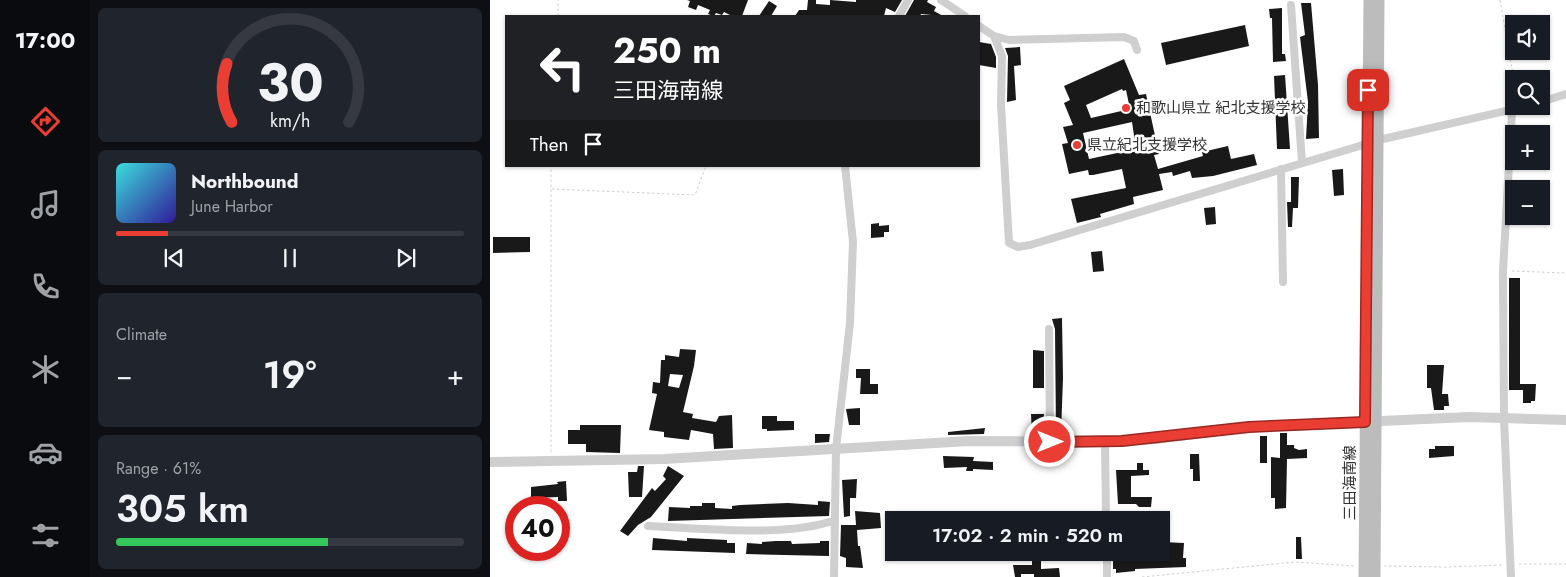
<!DOCTYPE html>
<meta charset="utf-8">
<style>
body{margin:0;font-family:Jost,"Noto Sans JP",sans-serif;background:#20242c;color:#f1f3f6;height:100vh;display:flex;flex-direction:column;font-size:19px;white-space:nowrap}
*{box-sizing:border-box;margin:0}
p{font-size:16px;color:#9ea1a6}
.icon{flex:none;width:28px;height:28px;fill:none;stroke:currentColor;stroke-width:2;stroke-linecap:round;stroke-linejoin:round}
.map{position:relative;flex:1;overflow:hidden}
.panel{display:flex;flex-direction:column;gap:8px;padding:8px;background:#0d0f14;width:400px}
.panel>*{flex:none}
.guide{position:absolute;left:15px;top:15px;width:475px;height:152px;border-radius:0px;box-shadow:0 1px 4px #0004;background:#202124;color:#fff;overflow:hidden}
.buttons{position:absolute;left:1015px;top:15px;display:grid;gap:10px}
.buttons a{display:grid;place-items:center;width:45px;height:45px;border-radius:0px;background:#171b24;box-shadow:0 1px 4px #0004;font-size:25px}
.speed{position:absolute;left:15px;top:496px;display:flex;gap:10px;font-size:25px;font-weight:700;text-align:center}
.speed>*{display:grid;place-content:center;width:65px;height:65px;border-radius:50%;background:#171b24;box-shadow:0 1px 4px #0004;line-height:1}
.speed .limit{border:8px solid #d22;background:#fff;color:#111}
.pin{position:absolute;display:grid;place-items:center;width:42px;height:42px;color:#fff;margin:-21px;border-radius:10px;box-shadow:0 2px 8px #0006}
.me{position:absolute;width:55px;margin:-28px;rotate:90deg;stroke-linejoin:round;filter:drop-shadow(0 0 4px #0008)}
.turn{display:flex;align-items:center;gap:18px;height:105px;padding:0 25px;font-size:22px}
.turn .icon{width:65px;height:65px;stroke-width:2.5}
.turn b{display:block;font-size:35px;line-height:42px}
.then{display:flex;align-items:center;height:48px;padding:0 25px;background:#0003;gap:10px;font-size:19px}
.big{font-size:38px;font-weight:600;line-height:1.1}
.panel .tile{flex:1;display:flex;flex-direction:column;justify-content:center;gap:8px;min-width:0;padding:0 18px;border-radius:8px;background:#20242c}
.panel .dial{align-items:center;gap:0}
.dial svg{height:130px;overflow:visible;fill:none;stroke:#363941;stroke-width:7;stroke-linecap:round;text-anchor:middle}
.dial text{fill:#f1f3f6;stroke:none}
.song{display:flex;align-items:center;gap:15px}
.cover{width:60px;height:60px;border-radius:8px;background:linear-gradient(135deg,hsl(180 70% 55%),hsl(250 70% 35%))}
.played{height:5px;border-radius:2px;background:linear-gradient(90deg,#ea3e34 15%,#363941 15%)}
.keys{display:flex;justify-content:space-around;direction:ltr}
.heat{display:flex;justify-content:space-between;align-items:center;font-size:28px;direction:ltr}
.charge{height:8px;border-radius:4px;background:linear-gradient(90deg,#34c759 61%,#363941 0)}
.trip{position:absolute;left:395px;top:511px;width:285px;height:50px;border-radius:0px;background:#171b24;box-shadow:0 1px 4px #0004;font-weight:600;line-height:50px;text-align:center}
main{display:flex;flex:1;min-height:0}
.menu{display:flex;flex-direction:column;width:90px;justify-content:space-around;align-items:center;background:#090b0e;color:#9ea1a6}
.menu .icon{width:35px;height:35px}
.menu .active{color:#ea3e34}
.menu b{font-size:22px;color:#f1f3f6}
.map>svg:first-child{display:block}
</style>
<main>
<nav class="menu">
<b>17:00</b>
<svg class="icon active" aria-label="directions" viewBox="0 0 24 24"><path d="M12 3l9 9-9 9-9-9zM9 14v-3h6M13 9l2 2-2 2"/></svg>
<svg class="icon" aria-label="music" viewBox="0 0 24 24"><path d="M9 18V5l10-2v13"/><circle cx="6" cy="18" r="3"/><circle cx="16" cy="16" r="3"/></svg>
<svg class="icon" aria-label="phone" viewBox="0 0 24 24"><path d="M5 4h4l2 5-3 2q2 4 5 5l2-3 5 2v4C11 20 4 13 5 4z"/></svg>
<svg class="icon" aria-label="climate" viewBox="0 0 24 24"><path d="M12 3v18M4 7l16 10M4 17L20 7"/></svg>
<svg class="icon" aria-label="car" viewBox="0 0 24 24"><path d="M5 17H2v-5l4-1 3-4h7l3 4 3 1v5h-3M9 17h6M6 11h13"/><circle cx="7" cy="17" r="2"/><circle cx="17" cy="17" r="2"/></svg>
<svg class="icon" aria-label="filters" viewBox="0 0 24 24"><path d="M4 7h16M4 17h16"/><circle cx="9" cy="7" r="2"/><circle cx="15" cy="17" r="2"/></svg>
</nav>
<section class="panel">
<div class="tile dial"><svg viewBox="0 0 100 80">
<path d="M14 69A42 42 0 1 1 86 69"/>
<path d="M14 69A42 42 0 0 1 11 33" stroke="#ea3e34"/>
<text x="50" y="56" font-size="32" font-weight="700">30</text>
<text x="50" y="72" font-size="11">km/h</text>
</svg></div>
<div class="tile">
<div class="song"><i class="cover"></i><div><b>Northbound</b><p>June Harbor</p></div></div>
<div class="played"></div>
<div class="keys"><svg class="icon" aria-label="previous" viewBox="0 0 24 24"><path d="M18 5L8 12l10 7zM5 5v14"/></svg><svg class="icon" aria-label="pause" viewBox="0 0 24 24"><path d="M8 5v14M16 5v14"/></svg><svg class="icon" aria-label="next" viewBox="0 0 24 24"><path d="M6 5l10 7-10 7zM19 5v14"/></svg></div>
</div>
<div class="tile"><p>Climate</p>
<div class="heat"><a>−</a><b class="big">19°</b><a>+</a></div>
</div>
<div class="tile"><p>Range · 61%</p><b class="big">305 km</b><div class="charge"></div></div>
</section>
<div class="map">
<svg width="1076" height="577" viewBox="0 0 1076 577">
<rect width="100%" height="100%" fill="#fff"/>
<path fill="#191919" fill-rule="evenodd" d="M197,0H258L252,16H242L234,12L232,15L226,13L224,16L218,14L220,10L208,5L206,10L198,7L200,1Z
M318,0H326V4L340,5V0L366,2V0H412L405,12L396,8L394,16H305L309,10H317Z
M424,0H438L437,2L446,7L444,11L453,16L431,14L430,16H415Z
M279,1L287,6L281,16H269Z
M811,3H821L828,85L829,138L816,139L818,102L810,37L815,35Z
M792,8V54H795L796,61L783,62L782,18H780L779,9Z
M755,25L759,46L676,65L671,43Z
M489,42L501,44L506,57V68L489,65Z
M530,47L531,65L524,66L526,100L517,102L518,56L515,48Z
M634,59L649,95L656,94L669,154L664,155L668,169L713,156L712,152L738,146L741,159L764,154L767,165L723,176L702,178L700,171L683,176L682,172L669,174L673,190L643,197L644,204L610,214L611,217L587,223L581,199L636,188L632,169L603,175H599L598,170L579,174L572,144L578,143L573,127L583,125L574,103L580,100L574,86ZM632,89L633,91L636,90L640,109L601,118L596,105ZM642,122L646,149L599,159L593,133Z
M795,75L800,149H787L784,76Z
M853,169L854,195L844,196L842,170Z
M801,177H809L808,208H803L802,227H798L797,202H801Z
M725,207L726,224L716,225L714,208Z
M389,223V226L399,225V232H394V237L381,238V224Z
M3,237H40V252L3,253Z
M612,251L614,271L603,272L601,252Z
M1019,278H1030V384H1046L1045,401H1041V403H1033V390H1019Z
M572,318L573,378L571,433H566L565,329L562,319Z
M190,349L206,350L204,366L193,412L203,414L202,418L226,422L229,416L242,415L243,448L224,449L223,434L201,430L199,440L174,437V432L159,430L167,394L162,393L163,382L170,383L171,360H175V355L189,357ZM180,374L193,375L189,388L178,386Z
M543,350L554,351V388H543Z
M937,365H954L952,394H958L959,406H954V410H944L941,388H937Z
M366,369H380V384H388V394H370L371,378H366Z
M370,408V425H359L356,409Z
M541,414H554L552,435H542Z
M272,416H287V421H304V430L277,431V429H272Z
M90,425H131L130,453L96,452V444H78V430H90Z
M495,428L494,434L458,435V432Z
M790,433H797V445H804V448L809,450L817,449V458L797,459L796,508L785,509V498H781V457L790,458Z
M325,434H340L339,442L325,443Z
M770,436H777V463H770Z
M945,446H964V456L939,458V449H945Z
M700,454H709L710,481H703V469H700Z
M453,456L484,457L483,461L503,462V470L483,469V471H476L477,467L454,468Z
M647,463H653V470H659V475L641,476V497H662L661,507H649L646,504H628L626,470H647Z
M148,466H154L152,497H139L138,472H147Z
M178,466L194,476L161,517L148,525L138,536L130,531L162,488L165,491L176,479L173,476Z
M367,479L366,498H360V516L354,517L352,480Z
M76,481L77,501H68V497L41,498V487L68,484L67,482Z
M328,501L340,502L339,516L178,521L179,507L200,508V506H212V503H225V508L242,509V506L250,505L298,503L328,505Z
M365,511L390,513L391,528L367,530L368,546H370L373,568L356,567V558L350,556L351,525H366Z
M806,537H811L812,559H806Z
M163,538L197,541V538L237,540V543H245V553L162,550Z
M286,541H301L302,544L330,543V541H339V556L256,554L257,543L272,544V542Z
M672,542L694,543L693,558H696V567L645,569V571L626,573V569H623V552H645V557H671Z
M551,556V569L569,568L570,577H544V574H531V577H525L523,565H542V557Z"/>
<g fill="none" stroke-linecap="round" stroke-linejoin="round">
<path stroke="#cfcfcf" stroke-width="1" stroke-dasharray="2.5 2.5" stroke-linecap="butt" d="M1010,0L1024,80
M68,16V0
M62,189L205,195L216,166
M1022,271L1076,273
M61,452V166
M1029,564H1076
M894,566L955,567L1012,565
M652,577L805,562L865,566"/>
<path stroke="#cfcfcf" stroke-width="8" d="M451,0L475,16
M801,5L812,163
M409,16L418,0
M489,26L504,36L519,40L634,37L644,41L647,50
M504,36L512,56L511,105L519,243L528,247L540,245L893,139L1037,106
M1051,102L1076,94
M791,169L793,282
M559,329L560,441
M615,442L616,520
M158,526C211,528 296,538 345,520
M617,552V577
M344,577L346,449L360,323L363,242L355,166
M1021,577L1014,419L1013,271L1022,111"/>
<path stroke="#cfcfcf" stroke-width="10" d="M0,462L174,459L479,441L615,442L665,439L759,427L979,417L1076,420"/>
<path stroke="#bcbcbc" stroke-width="11" d="M874,577L879,0
M885,577L889,0"/>
</g>
<g fill="none" stroke-linecap="round" stroke-linejoin="round">
<g stroke="#982822" stroke-width="12">
<path id="route" d="M560,442L632,441L759,427L875,422L878,90"/>
</g>
<use href="#route" stroke="#ea3e34" stroke-width="9"/>
</g>
<g fill="#ea3e34" stroke="#fff" stroke-width="2">
<circle cx="636" cy="108" r="5"/>
<circle cx="587" cy="145" r="5"/>
</g>
<g text-anchor="middle" dominant-baseline="central" stroke-width="5" stroke-linejoin="round" paint-order="stroke">
<g font-size="15" fill="#323232" stroke="#fff" text-anchor="start">
<text x="646" y="108">和歌山県立 紀北支援学校</text>
<text x="597" y="145">県立紀北支援学校</text>
</g>
<g font-size="15" fill="#323232" stroke="#fff">
<text transform="translate(860 483) rotate(-90)">三田海南線</text>
</g>
</g>
</svg>
<div class="buttons">
<a><svg class="icon" aria-label="sound" viewBox="0 0 24 24"><path d="M4 9h4l5-4v14l-5-4H4zM17 9q2 3 0 6"/></svg></a>
<a><svg class="icon" aria-label="search" viewBox="0 0 24 24"><circle cx="10" cy="10" r="6"/><path d="M15 15l6 6"/></svg></a>
<a>+</a>
<a>−</a>
</div>
<div class="speed"><div class="limit">40</div></div>
<div class="pin" style="left:878px;top:90px;background:#d93025"><svg class="icon" aria-label="arrive" viewBox="0 0 24 24"><path d="M6 21V4h12l-3 4 3 4H6"/></svg></div>
<svg class="me" style="left:560px;top:442px" viewBox="-20 -20 40 40"><circle r="17" fill="#ea3e34" stroke="#fff" stroke-width="3"/><path d="M0-11L8 9 0 5-8 9z" fill="#fff"/></svg>
<div class="trip">17:02 · 2 min · 520 m</div>
<div class="guide">
<div class="turn"><svg class="icon" aria-label="left" viewBox="0 0 24 24"><path d="M17 20v-9H6M10 6l-5 5 5 5"/></svg><div><b>250 m</b>三田海南線</div></div>
<div class="then">Then<svg class="icon" aria-label="arrive" viewBox="0 0 24 24"><path d="M6 21V4h12l-3 4 3 4H6"/></svg></div>
</div>
</div>
</main>
